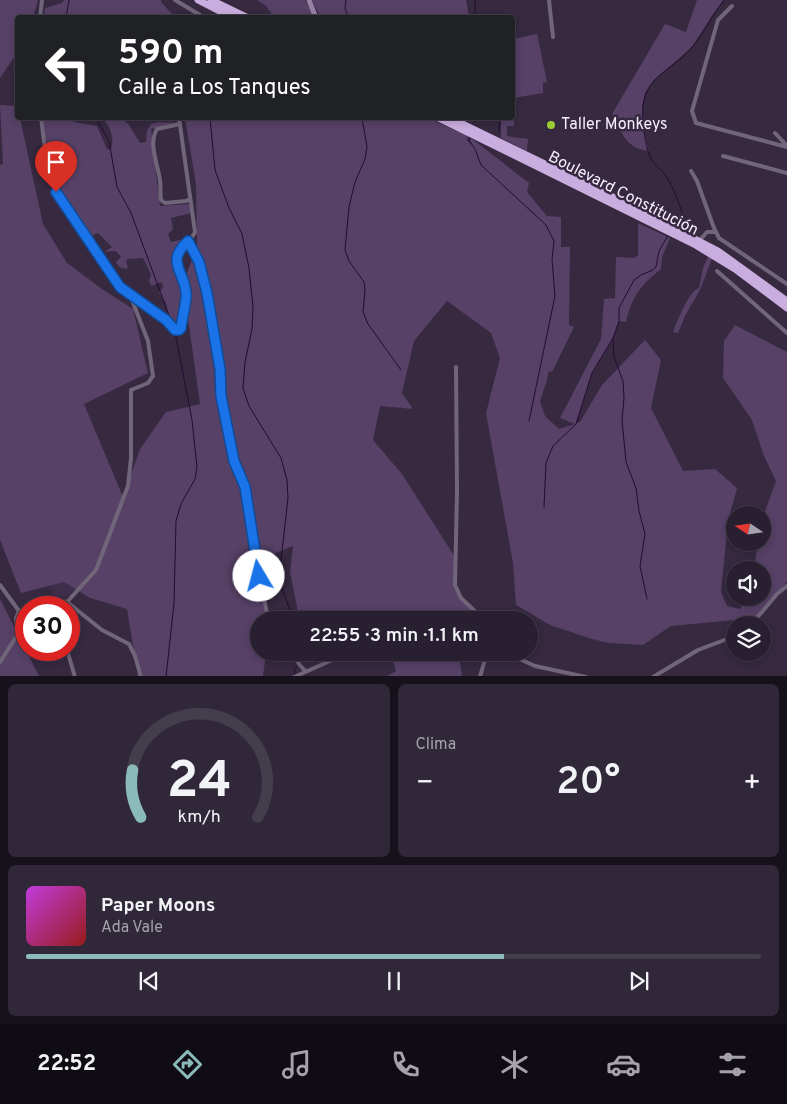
<!DOCTYPE html>
<html lang="es">
<meta charset="utf-8">
<style>
body{margin:0;font-family:Overpass,sans-serif;background:#302738;color:#f1f3f6;height:100vh;display:flex;flex-direction:column;font-size:19px;white-space:nowrap}
*{box-sizing:border-box;margin:0}
p{font-size:16px;color:#a5a2ab}
.icon{flex:none;width:28px;height:28px;fill:none;stroke:currentColor;stroke-width:2;stroke-linecap:round;stroke-linejoin:round}
.map{position:relative;height:676px;overflow:hidden}
.sheet{display:flex;flex-direction:column;gap:8px;padding:8px;background:#16111a;flex:1}
.sheet>*{flex:none}
.guide{position:absolute;left:15px;top:15px;width:500px;height:105px;border-radius:5px;box-shadow:0 2px 8px #0003,0 0 0 1px #443d4c;background:#202124;color:#fff;overflow:hidden}
.needle{width:32px;rotate:283deg}
.controls{position:absolute;left:726px;top:506px;display:grid;gap:10px}
.controls a{display:grid;place-items:center;width:45px;height:45px;border-radius:50%;background:#281f30;box-shadow:0 2px 8px #0003,0 0 0 1px #443d4c;font-size:25px}
.speed{position:absolute;left:15px;top:596px;display:flex;gap:10px;font-size:25px;font-weight:700;text-align:center}
.speed>*{display:grid;place-content:center;width:65px;height:65px;border-radius:50%;background:#281f30;box-shadow:0 2px 8px #0003,0 0 0 1px #443d4c;line-height:1}
.speed .limit{border:8px solid #d22;background:#fff;color:#111}
.pin{position:absolute;display:grid;place-items:center;width:42px;height:42px;color:#fff;margin:-51px -21px;border-radius:50% 50% 50% 0;rotate:-45deg;box-shadow:0 0 5px #0007}
.pin .icon{rotate:45deg}
.me{position:absolute;width:55px;margin:-28px;rotate:352deg;stroke-linejoin:round;filter:drop-shadow(0 0 4px #0008)}
.turn{display:flex;align-items:center;gap:18px;height:105px;padding:0 20px;font-size:22px}
.turn .icon{width:65px;height:65px;stroke-width:2.5}
.turn b{display:block;font-size:35px;line-height:42px}
.big{font-size:38px;font-weight:600;line-height:1.1}
.sheet .card{flex:1;display:flex;flex-direction:column;justify-content:center;gap:8px;min-width:0;padding:0 18px;border-radius:8px;background:#302738}
.sheet .dial{align-items:center;gap:0}
.dial svg{height:130px;overflow:visible;fill:none;stroke:#443d4c;stroke-width:7;stroke-linecap:round;text-anchor:middle}
.dial text{fill:#f1f3f6;stroke:none}
.song{display:flex;align-items:center;gap:15px}
.cover{width:60px;height:60px;border-radius:8px;background:linear-gradient(135deg,hsl(290 70% 55%),hsl(0 70% 35%))}
.played{height:5px;border-radius:2px;background:linear-gradient(90deg,#8bbbb9 65%,#443d4c 65%)}
.keys{display:flex;justify-content:space-around;direction:ltr}
.heat{display:flex;justify-content:space-between;align-items:center;font-size:28px;direction:ltr}
.sheet .tiles{flex:1;display:grid;gap:8px;grid-template-columns:1fr 1fr}
.card:last-child{grid-column:span 2}
.trip{position:absolute;left:250px;top:611px;width:288px;height:50px;border-radius:25px;background:#281f30;box-shadow:0 2px 8px #0003,0 0 0 1px #443d4c;font-weight:600;line-height:50px;text-align:center}
.tabs{display:flex;height:80px;justify-content:space-around;align-items:center;background:#100c13;color:#a5a2ab}
.tabs .icon{width:35px;height:35px}
.tabs .current{color:#8bbbb9}
.tabs b{font-size:22px;color:#f1f3f6}
.map>svg:first-child{display:block}
</style>
<div class="map">
<svg width="787" height="677" viewBox="0 0 787 677">
<rect width="100%" height="100%" fill="#362940"/>
<path fill="#3e2d4b" d="M74,578L76,588L74,591L65,598L54,597L50,583Z"/>
<path fill="#574167" d="M0,0H38L33,17L18,18L17,53L0,78Z
M64,0H161V2L171,13L179,17H44L45,8L62,3Z
M257,0H305L315,17L273,16L266,6Z
M312,0H466L469,17H320Z
M697,0H724L713,14L692,47L654,80L645,93L642,107L644,132L649,151C625,148 623,134 612,114L665,24L686,32Z
M537,34L547,82L543,83V93L513,98L514,126H507V136L528,139L527,151L501,138V118H512L513,39Z
M0,105L17,106L18,118H20L43,224L67,263L102,289L133,309L148,373L84,404L123,497L140,449L166,412L200,404L185,297L180,326L176,329L164,316L147,303L149,302L168,314L166,303L159,293L163,287L162,283L160,282L152,286L149,282L151,274L143,258L128,259L126,261L128,268C123,270 118,267 116,262L121,257L116,251L104,252L112,247L98,233L89,237L59,191L49,153L41,118H69L74,122L97,126L107,149L110,150C116,141 110,123 101,118H122L129,125L140,143L146,142L147,131L151,124L159,122L178,123L151,129L160,206L189,204L191,213L171,218L173,229L168,234L171,242L184,239L186,240L174,257L175,267L183,283L197,247L196,184L185,118H428L468,136L467,140L472,146L469,140L471,138L529,183L527,192L547,216L561,217V247H570L569,325L574,327L552,372L549,371L546,383L540,401L545,416L559,429L575,424L560,418L601,339L604,299L615,298L616,257L634,258L638,255V223L670,238L662,257L661,269C641,285 632,296 626,322L619,321L613,338L592,373L576,423L580,422L602,385L645,340L661,360L651,408L683,471L715,469L737,488L728,521L721,592L727,606L740,609L747,598H762V570H754L758,543L762,542L763,517L776,481L764,456L752,420L723,378L724,341L735,325L787,352V582L757,618L671,626L643,645L609,643L592,639L550,625L516,605L513,563L486,413L500,358L491,333L447,301L414,341L402,393L413,409L380,406L373,440L402,474L455,557V585L458,594L478,614L479,620H301L299,617L290,572L293,546L255,561L268,614V620H259V652L266,653L263,676H138L127,609L90,598L64,582L21,593L0,540V165L3,164Z
M708,257L712,258L701,288L685,316L678,333L673,332C677,322 689,290 699,288L703,268Z
M0,599L39,676H0Z
M390,652L453,653L460,663L462,676L385,677L396,671Z"/>
<g fill="none" stroke-linecap="round" stroke-linejoin="round">
<path stroke="#240c33" stroke-width="1" d="M346,0L345,9L349,18
M475,0V18
M66,18L69,0
M96,118L109,141L117,187L131,213L173,326
M210,118L215,170L229,208L242,234L249,268L253,307L252,329L245,362L243,388L249,406L281,458L287,480L288,498L280,569L283,592L294,620
M362,118L367,147L365,159L355,182L349,207L345,250L349,261L364,282L365,290L363,312L368,324L401,370
M499,132L500,118
M471,138L469,140L475,149L481,165L546,225L554,241L552,259L555,296L529,421
M681,228L687,225C681,210 676,193 668,179C664,171 655,166 651,159C646,148 644,133 643,122C639,75 668,76 692,47C704,34 712,15 724,0
M613,338L614,357L623,381L624,398L622,420L626,462L636,488L639,511L645,534L640,566L647,599
M544,507L546,463L553,446L576,424L592,373L613,338L619,321V308L634,280L641,275L653,270L656,267L659,251L669,234
M300,663L307,652
M294,676L295,669L297,666
M166,677L174,603L176,521L181,504L195,479L197,467L192,420L175,332"/>
<path stroke="#706579" stroke-width="4" d="M175,0L205,18
M549,0L553,37
M732,6L718,20L692,111L696,123L787,147
M40,18L42,0
M41,118L45,149L58,197L119,287L166,319L173,329L177,331L181,327C182,317 187,303 186,292C184,280 174,269 177,257C179,246 191,242 195,232L179,118
M180,124L157,129C148,143 158,165 160,180C161,187 160,194 161,200L165,203L186,201L190,199
M775,133L787,146
M723,156L787,173
M691,171L697,181L714,228L719,238L787,284
M188,241L199,262L207,293L220,369L221,396L232,455L236,467L243,482L246,495L268,620
M699,241L707,232H715
M717,271L787,333
M456,367L457,491L455,585L461,598L478,614L479,620
M0,585L19,611L26,609
M67,602L96,570L128,486L131,458V390L148,383L153,376L148,341L130,295
M30,608L54,600L67,602L102,630L129,644L135,656L141,677
M751,625L777,594L787,586
M67,650L75,677
M293,652L299,664L305,671
M425,652L435,655L436,652
M504,652L535,666L586,677
M0,662L18,634L16,618L19,611
M294,677L350,652
M480,677L487,652
M653,677L698,650L735,636"/>
<path stroke="#9482a2" stroke-width="5" d="M309,0L316,18"/>
<path stroke="#c9addf" stroke-width="7" d="M198,0L233,18
M211,0L248,18
M439,118L694,244L735,269L787,308
M450,118L627,204L718,251L787,301"/>
</g>
<g fill="none" stroke-linecap="round" stroke-linejoin="round">
<g stroke="#114b97" stroke-width="12">
<path id="route" d="M56,192L120,287L166,320L175,330H179L181,328C182,317 187,303 186,292C183,269 166,262 188,241L199,262L207,293L220,369L221,396L234,461L245,487L259,576"/>
</g>
<use href="#route" stroke="#1a73e8" stroke-width="9"/>
</g>
<circle fill="#9ccb32" stroke="#362940" stroke-width="2" cx="551" cy="125" r="5"/>
<g text-anchor="middle" dominant-baseline="central" stroke-width="5" stroke-linejoin="round" paint-order="stroke">
<g font-size="16" fill="#f7eefe" stroke="#362940" text-anchor="start">
<text x="561" y="125">Taller Monkeys</text>
</g>
<g font-size="16" fill="#f7eefe" stroke="#362940">
<text transform="translate(623 194) rotate(27)">Boulevard Constitución</text>
</g>
</g>
</svg>
<div class="controls">
<a><svg class="needle" viewBox="-14 -14 28 28"><path d="M0-13l5 13h-10z" fill="#e53935"/><path d="M0 13l5-13h-10z" fill="#a5a2ab"/></svg></a>
<a><svg class="icon" aria-label="sound" viewBox="0 0 24 24"><path d="M4 9h4l5-4v14l-5-4H4zM17 9q2 3 0 6"/></svg></a>
<a><svg class="icon" aria-label="layers" viewBox="0 0 24 24"><path d="M12 4l9 5-9 5-9-5zM3 14l9 5 9-5"/></svg></a>
</div>
<div class="speed"><div class="limit">30</div></div>
<div class="pin" style="left:56px;top:192px;background:#d93025"><svg class="icon" aria-label="arrive" viewBox="0 0 24 24"><path d="M6 21V4h12l-3 4 3 4H6"/></svg></div>
<svg class="me" style="left:259px;top:576px" viewBox="-20 -20 40 40"><circle r="19" fill="#fff"/><path d="M0-13L10 11 0 6-10 11z" fill="#1a73e8"/></svg>
<div class="trip">22:55 · 3 min · 1.1 km</div>
<div class="guide">
<div class="turn"><svg class="icon" aria-label="left" viewBox="0 0 24 24"><path d="M17 20v-9H6M10 6l-5 5 5 5"/></svg><div><b>590 m</b>Calle a Los Tanques</div></div>
</div>
</div>
<section class="sheet">
<div class="tiles">
<div class="card dial"><svg viewBox="0 0 100 80">
<path d="M14 69A42 42 0 1 1 86 69"/>
<path d="M14 69A42 42 0 0 1 9 40" stroke="#8bbbb9"/>
<text x="50" y="56" font-size="32" font-weight="700">24</text>
<text x="50" y="72" font-size="11">km/h</text>
</svg></div>
<div class="card"><p>Clima</p>
<div class="heat"><a>−</a><b class="big">20°</b><a>+</a></div>
</div>
<div class="card">
<div class="song"><i class="cover"></i><div><b>Paper Moons</b><p>Ada Vale</p></div></div>
<div class="played"></div>
<div class="keys"><svg class="icon" aria-label="previous" viewBox="0 0 24 24"><path d="M18 5L8 12l10 7zM5 5v14"/></svg><svg class="icon" aria-label="pause" viewBox="0 0 24 24"><path d="M8 5v14M16 5v14"/></svg><svg class="icon" aria-label="next" viewBox="0 0 24 24"><path d="M6 5l10 7-10 7zM19 5v14"/></svg></div>
</div>
</div>
</section>
<nav class="tabs">
<b>22:52</b>
<svg class="icon current" aria-label="directions" viewBox="0 0 24 24"><path d="M12 3l9 9-9 9-9-9zM9 14v-3h6M13 9l2 2-2 2"/></svg>
<svg class="icon" aria-label="music" viewBox="0 0 24 24"><path d="M9 18V5l10-2v13"/><circle cx="6" cy="18" r="3"/><circle cx="16" cy="16" r="3"/></svg>
<svg class="icon" aria-label="phone" viewBox="0 0 24 24"><path d="M5 4h4l2 5-3 2q2 4 5 5l2-3 5 2v4C11 20 4 13 5 4z"/></svg>
<svg class="icon" aria-label="climate" viewBox="0 0 24 24"><path d="M12 3v18M4 7l16 10M4 17L20 7"/></svg>
<svg class="icon" aria-label="car" viewBox="0 0 24 24"><path d="M5 17H2v-5l4-1 3-4h7l3 4 3 1v5h-3M9 17h6M6 11h13"/><circle cx="7" cy="17" r="2"/><circle cx="17" cy="17" r="2"/></svg>
<svg class="icon" aria-label="filters" viewBox="0 0 24 24"><path d="M4 7h16M4 17h16"/><circle cx="9" cy="7" r="2"/><circle cx="15" cy="17" r="2"/></svg>
</nav>
